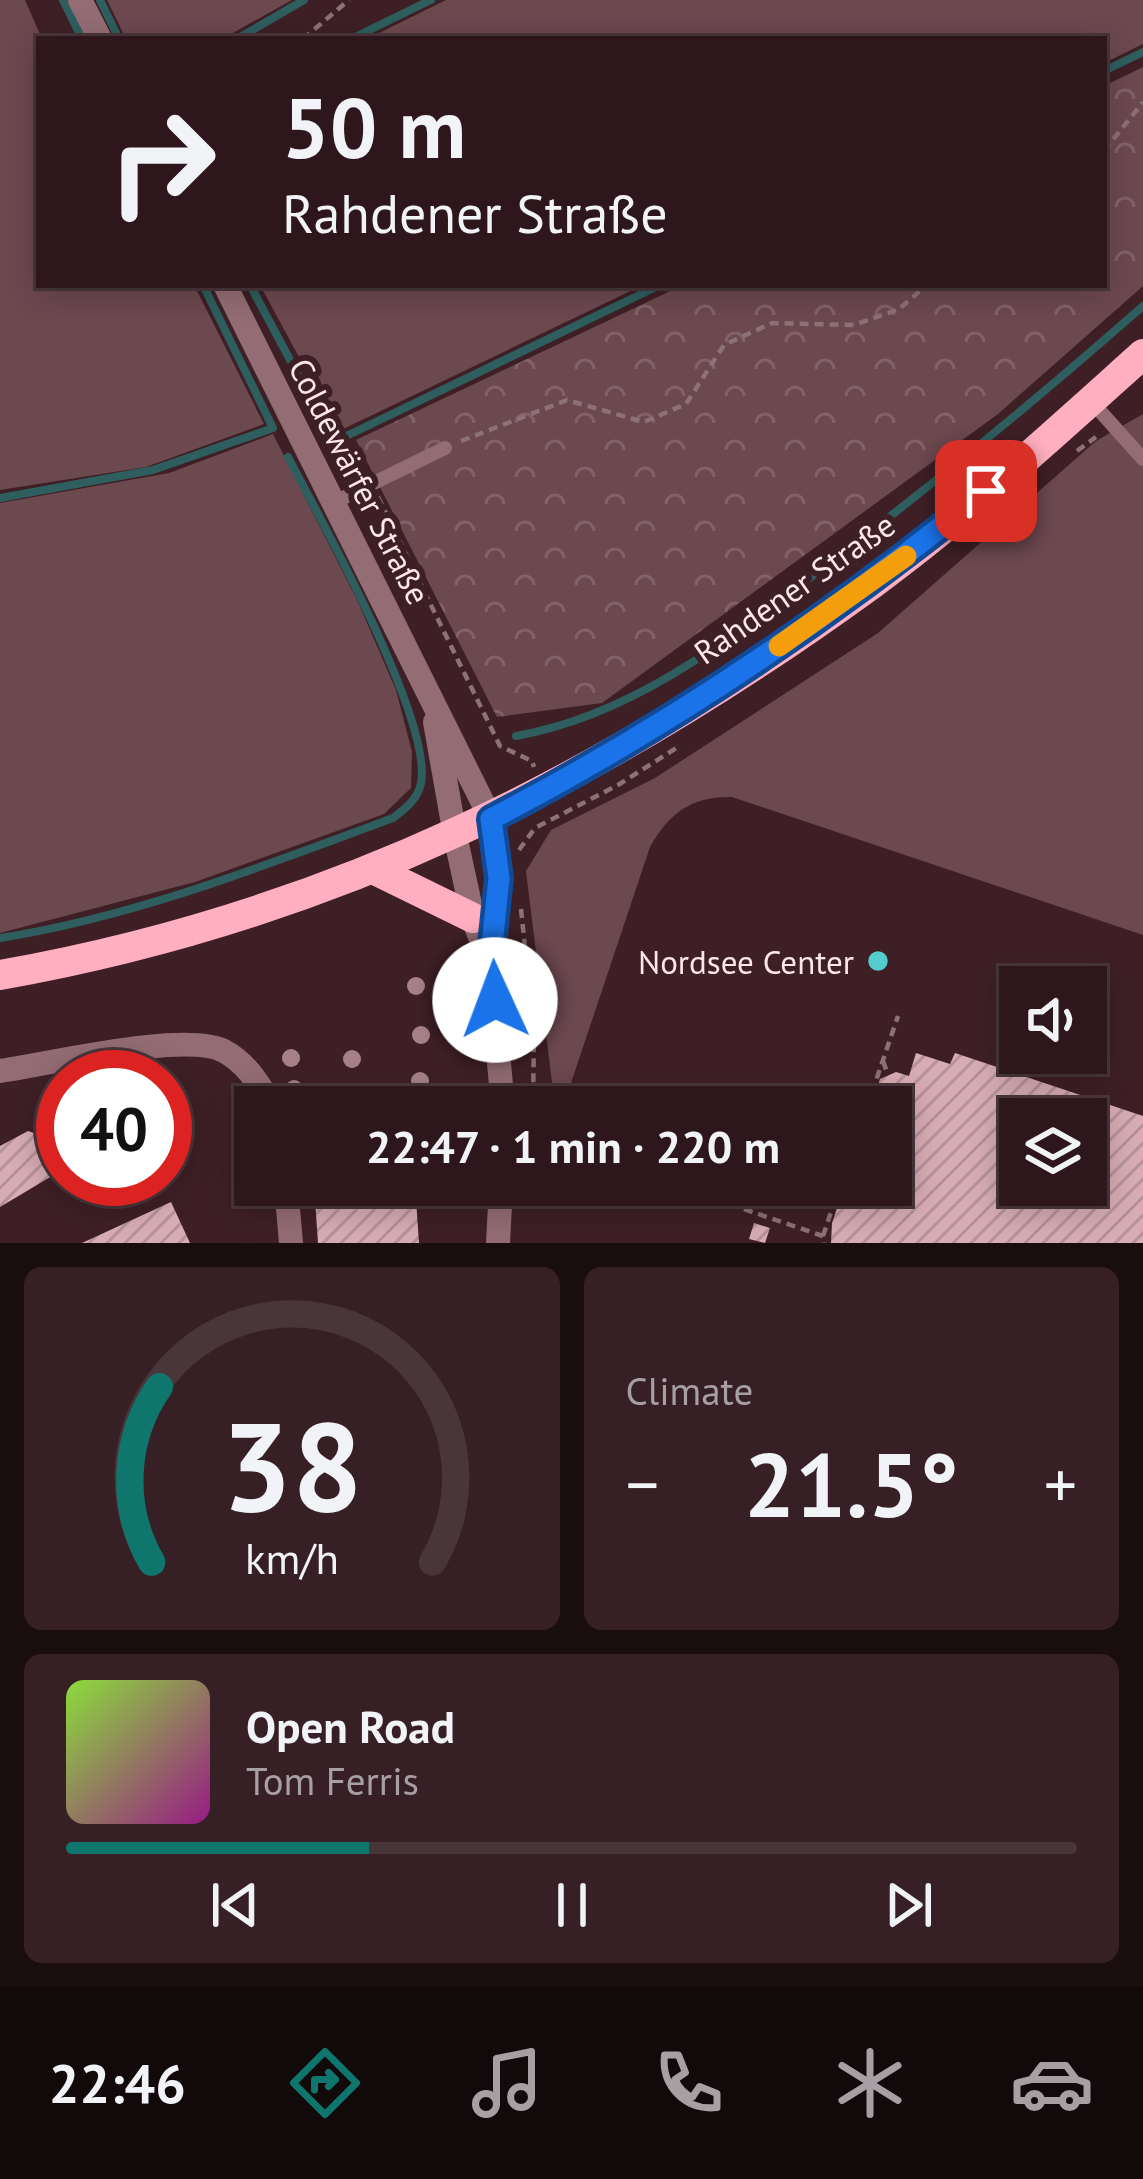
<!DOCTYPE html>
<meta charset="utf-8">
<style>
body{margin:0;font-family:"PT Sans",sans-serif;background:#362025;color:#f1f3f6;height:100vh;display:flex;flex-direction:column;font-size:45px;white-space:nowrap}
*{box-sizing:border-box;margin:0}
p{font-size:39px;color:#a79fa3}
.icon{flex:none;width:66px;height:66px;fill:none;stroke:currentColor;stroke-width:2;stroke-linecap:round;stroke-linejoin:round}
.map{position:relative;height:1243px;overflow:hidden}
.sheet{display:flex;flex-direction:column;gap:24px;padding:24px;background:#190d0f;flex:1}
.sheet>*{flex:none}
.hud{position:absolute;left:36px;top:36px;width:1071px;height:252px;border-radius:0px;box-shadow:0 6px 30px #0003,0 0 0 3px #49363b;background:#2e171c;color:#f1f3f6;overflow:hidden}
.controls{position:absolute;left:999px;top:966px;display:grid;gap:24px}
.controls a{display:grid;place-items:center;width:108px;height:108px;border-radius:0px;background:#2e171c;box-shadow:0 6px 30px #0003,0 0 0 3px #49363b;font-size:60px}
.speed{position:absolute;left:36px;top:1050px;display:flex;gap:24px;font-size:60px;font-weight:700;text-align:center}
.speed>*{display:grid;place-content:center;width:156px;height:156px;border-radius:50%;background:#2e171c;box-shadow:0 6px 30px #0003,0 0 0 3px #49363b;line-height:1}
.speed .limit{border:18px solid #d22;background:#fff;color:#111}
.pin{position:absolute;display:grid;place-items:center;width:102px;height:102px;color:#fff;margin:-51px;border-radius:24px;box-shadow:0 6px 18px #0006}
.me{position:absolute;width:132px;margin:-66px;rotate:358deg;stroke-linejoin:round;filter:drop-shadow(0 0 9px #0008)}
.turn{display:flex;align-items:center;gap:42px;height:252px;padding:0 48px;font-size:54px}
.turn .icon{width:156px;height:156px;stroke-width:2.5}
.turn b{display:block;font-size:84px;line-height:102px}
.big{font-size:90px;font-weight:700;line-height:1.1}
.sheet .tile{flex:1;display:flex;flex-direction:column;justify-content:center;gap:18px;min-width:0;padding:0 42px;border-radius:18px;background:#362025}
.sheet .dial{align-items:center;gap:0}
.dial svg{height:312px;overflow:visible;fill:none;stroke:#49363b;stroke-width:7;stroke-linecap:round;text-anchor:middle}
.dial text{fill:#f1f3f6;stroke:none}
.song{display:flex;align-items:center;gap:36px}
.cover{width:144px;height:144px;border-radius:18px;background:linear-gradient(135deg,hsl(90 70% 55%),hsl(310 70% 35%))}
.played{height:12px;border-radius:6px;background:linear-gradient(90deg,#0f766e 30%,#49363b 30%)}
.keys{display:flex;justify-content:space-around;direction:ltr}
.heat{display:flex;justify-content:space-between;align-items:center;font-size:66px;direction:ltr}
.sheet .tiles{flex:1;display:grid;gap:24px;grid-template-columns:1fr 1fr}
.tile:last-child{grid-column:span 2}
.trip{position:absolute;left:234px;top:1086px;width:678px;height:120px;border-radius:0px;background:#2e171c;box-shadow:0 6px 30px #0003,0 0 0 3px #49363b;font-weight:700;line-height:120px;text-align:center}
.dock{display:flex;height:192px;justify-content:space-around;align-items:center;background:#12090b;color:#a79fa3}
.dock .icon{width:84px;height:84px}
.dock .selected{color:#0f766e}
.dock b{font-size:54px;color:#f1f3f6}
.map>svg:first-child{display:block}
</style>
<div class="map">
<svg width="1143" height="1243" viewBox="0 0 1143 1243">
<defs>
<pattern id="forest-crowns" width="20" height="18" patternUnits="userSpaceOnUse" patternTransform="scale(3)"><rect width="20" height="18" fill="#6c484f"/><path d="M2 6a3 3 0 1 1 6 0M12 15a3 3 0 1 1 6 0" fill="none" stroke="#826268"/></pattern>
<pattern id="building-hatch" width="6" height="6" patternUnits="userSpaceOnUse" patternTransform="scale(3)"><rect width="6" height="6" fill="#d8acb4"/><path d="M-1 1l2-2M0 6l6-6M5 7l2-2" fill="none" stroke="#b59298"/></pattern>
</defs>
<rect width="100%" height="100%" fill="#3e1f26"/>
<path fill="#6c484f" d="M0,0H25L42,39H39V285H194L264,424L146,467L0,490Z
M107,0H292L222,39H126Z
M446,0H1143V44L1104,63V39H367Z
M260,285H643L339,431Z
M1143,414V935L732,797C692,796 669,813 650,847L563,1107H555L526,871L551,830L655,778L878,633L1096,441Z
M273,434L358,602L396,690L412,752L411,788L384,814L195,882L0,933V503L169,473Z"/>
<path fill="url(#forest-crowns)" d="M1143,67V286L998,414L602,703L497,717L356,440L683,285H1104V86Z"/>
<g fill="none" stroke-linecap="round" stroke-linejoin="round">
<path stroke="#2e5e5e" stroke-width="8" d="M63,0L82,39
M100,0L119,39
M237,39L304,0
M351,39L431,0
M1104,71L1143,52
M250,285L334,442L660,285
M0,498L153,470L273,428L203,285
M516,736C637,715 737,633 832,561C939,480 1042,395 1143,306
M0,938C134,917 266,865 393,818C406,808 418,799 421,783C433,721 320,518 288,457"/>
</g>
<path fill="url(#building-hatch)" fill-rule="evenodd" d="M916,1053L950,1064L955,1053L1143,1116V1243H831L832,1223L845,1185H891V1107H871L880,1079L896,1072L909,1076ZM1020,1119H1086V1185H1020Z
M28,1131L43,1136L62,1170L0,1207V1146Z
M314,1185H415L419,1243H318Z
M171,1202L190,1243H82Z
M754,1223L770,1228L765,1243L749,1239Z"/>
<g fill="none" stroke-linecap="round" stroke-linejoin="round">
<path stroke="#8c7176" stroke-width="4.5" stroke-dasharray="9 6" stroke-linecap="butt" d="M303,39L349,0
M1104,151L1143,102
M461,441L567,400L644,422L686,404L724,345L772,323L854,325L899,309L927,285
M1077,451L1096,437
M378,497L500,746L532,761L534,767
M519,850L535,828L618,785L678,747
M521,909L534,1034L533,1107
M883,1061L888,1075
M867,1107L898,1016
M673,1185L823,1236L824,1243
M823,1236L840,1185"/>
<path stroke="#946d74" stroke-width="14" d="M1091,401L1143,459
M335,502L445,448"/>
<path stroke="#946d74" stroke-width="24" d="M80,0L100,39
M225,285L491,819
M435,722L455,835
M0,1071C49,1064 185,1031 224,1051C248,1064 259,1085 273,1107
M286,1185L291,1243"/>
<path stroke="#946d74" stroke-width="24" d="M491,819L499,878L491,956
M455,835L473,918L490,964L503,1107
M498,1243L501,1185"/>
<path stroke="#ffafbf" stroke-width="30" d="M375,870L473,918
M0,975C329,917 604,779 872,584C967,514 1055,433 1143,354"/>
</g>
<g fill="#a68188">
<circle cx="416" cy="986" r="9"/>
<circle cx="421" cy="1035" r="9"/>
<circle cx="291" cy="1058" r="9"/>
<circle cx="352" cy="1059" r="9"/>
<circle cx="420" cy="1081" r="9"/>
<circle cx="294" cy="1089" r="9"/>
</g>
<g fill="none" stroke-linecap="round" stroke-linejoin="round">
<g stroke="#114b97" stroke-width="30">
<path id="route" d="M495,1000L490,964L499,878L491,819C667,728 832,616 986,491"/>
</g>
<use href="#route" stroke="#1a73e8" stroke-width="21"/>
<path stroke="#f59e0b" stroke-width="21" d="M779,646L906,556"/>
</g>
<circle fill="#52cdcc" stroke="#3e1f26" stroke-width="4.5" cx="878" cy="961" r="12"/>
<g text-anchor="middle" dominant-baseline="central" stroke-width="12" stroke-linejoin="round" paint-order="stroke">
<g font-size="33" fill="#fce7ea" stroke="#3e1f26">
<text transform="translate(360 481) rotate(63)">Coldewärfer Straße</text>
<text transform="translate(794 588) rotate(-35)">Rahdener Straße</text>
</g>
<g font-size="33" fill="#fce7ea" stroke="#3e1f26" text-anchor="end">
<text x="854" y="961">Nordsee Center</text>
</g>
</g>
</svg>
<div class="controls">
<a><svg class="icon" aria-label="sound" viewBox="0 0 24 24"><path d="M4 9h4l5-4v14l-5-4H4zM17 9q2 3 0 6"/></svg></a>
<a><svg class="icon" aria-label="layers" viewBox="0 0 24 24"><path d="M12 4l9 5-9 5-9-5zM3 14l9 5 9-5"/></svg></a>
</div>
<div class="speed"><div class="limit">40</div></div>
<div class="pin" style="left:986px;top:491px;background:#d93025"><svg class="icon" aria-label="arrive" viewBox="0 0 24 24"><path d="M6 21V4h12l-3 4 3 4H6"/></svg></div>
<svg class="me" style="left:495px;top:1000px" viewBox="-20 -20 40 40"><circle r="19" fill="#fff"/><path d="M0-13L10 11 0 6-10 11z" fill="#1a73e8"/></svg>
<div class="trip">22:47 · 1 min · 220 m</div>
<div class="hud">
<div class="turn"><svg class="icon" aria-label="right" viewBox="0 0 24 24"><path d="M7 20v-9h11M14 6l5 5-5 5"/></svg><div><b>50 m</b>Rahdener Straße</div></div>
</div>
</div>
<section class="sheet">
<div class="tiles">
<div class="tile dial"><svg viewBox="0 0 100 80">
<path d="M14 69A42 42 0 1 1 86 69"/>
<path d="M14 69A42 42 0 0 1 16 24" stroke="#0f766e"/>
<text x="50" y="56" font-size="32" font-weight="700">38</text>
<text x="50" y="72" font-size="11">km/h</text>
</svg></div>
<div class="tile"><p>Climate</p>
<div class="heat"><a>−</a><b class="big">21.5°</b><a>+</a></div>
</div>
<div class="tile">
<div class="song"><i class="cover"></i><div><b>Open Road</b><p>Tom Ferris</p></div></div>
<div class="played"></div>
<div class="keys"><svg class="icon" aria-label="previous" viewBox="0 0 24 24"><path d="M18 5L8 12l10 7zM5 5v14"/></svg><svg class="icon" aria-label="pause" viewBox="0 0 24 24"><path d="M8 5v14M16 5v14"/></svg><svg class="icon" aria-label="next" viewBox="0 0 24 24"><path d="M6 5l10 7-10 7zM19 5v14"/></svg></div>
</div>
</div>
</section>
<nav class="dock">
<b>22:46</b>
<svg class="icon selected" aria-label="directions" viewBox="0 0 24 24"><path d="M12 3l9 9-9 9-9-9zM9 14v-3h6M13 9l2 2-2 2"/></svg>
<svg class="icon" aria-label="music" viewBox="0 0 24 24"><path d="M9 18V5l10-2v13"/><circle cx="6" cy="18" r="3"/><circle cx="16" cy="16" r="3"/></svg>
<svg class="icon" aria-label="phone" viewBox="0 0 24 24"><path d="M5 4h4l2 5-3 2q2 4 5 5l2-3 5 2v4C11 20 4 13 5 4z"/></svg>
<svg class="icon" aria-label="climate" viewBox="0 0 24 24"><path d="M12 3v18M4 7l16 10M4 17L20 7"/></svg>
<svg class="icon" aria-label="car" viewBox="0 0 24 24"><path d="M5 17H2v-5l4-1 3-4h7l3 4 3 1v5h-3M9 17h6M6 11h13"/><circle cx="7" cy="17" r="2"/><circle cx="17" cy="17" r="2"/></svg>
</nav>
